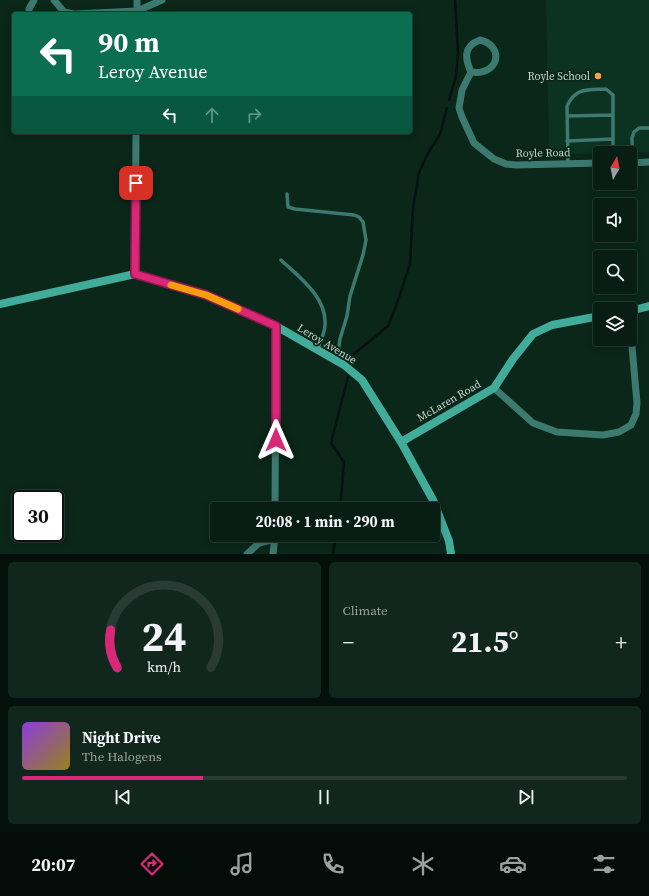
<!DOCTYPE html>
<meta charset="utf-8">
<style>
body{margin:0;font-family:"Source Serif 4",serif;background:#11261d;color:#f1f3f6;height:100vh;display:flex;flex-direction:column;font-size:15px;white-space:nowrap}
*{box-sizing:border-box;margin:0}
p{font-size:13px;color:#98a2a0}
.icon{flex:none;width:22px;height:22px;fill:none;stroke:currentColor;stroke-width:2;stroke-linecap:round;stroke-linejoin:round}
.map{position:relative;height:554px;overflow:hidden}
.drawer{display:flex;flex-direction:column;gap:8px;padding:8px;background:#04100b;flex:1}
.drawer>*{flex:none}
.banner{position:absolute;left:12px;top:12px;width:400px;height:122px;border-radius:4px;box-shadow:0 2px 10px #0003,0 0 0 1px #293b34;background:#0b6e4f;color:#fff;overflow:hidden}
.needle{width:26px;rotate:10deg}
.controls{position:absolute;left:593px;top:146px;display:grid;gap:8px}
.controls a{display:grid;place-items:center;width:44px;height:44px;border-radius:4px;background:#081d14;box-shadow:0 2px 10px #0003,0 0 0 1px #293b34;font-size:20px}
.speed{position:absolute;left:12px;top:490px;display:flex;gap:8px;font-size:20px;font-weight:700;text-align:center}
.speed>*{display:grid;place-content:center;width:52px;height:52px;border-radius:50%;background:#081d14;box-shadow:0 2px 10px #0003,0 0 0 1px #293b34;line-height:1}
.speed .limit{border:2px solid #111;border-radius:6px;background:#fff;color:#111}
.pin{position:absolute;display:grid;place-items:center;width:34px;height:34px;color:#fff;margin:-17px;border-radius:8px;box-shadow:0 2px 6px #0006}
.me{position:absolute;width:44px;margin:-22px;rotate:0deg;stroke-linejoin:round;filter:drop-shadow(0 0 3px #0008)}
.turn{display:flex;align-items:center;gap:14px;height:84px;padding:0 20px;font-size:18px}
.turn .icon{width:52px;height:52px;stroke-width:2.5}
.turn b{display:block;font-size:28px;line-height:34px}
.lanes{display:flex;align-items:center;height:38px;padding:0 20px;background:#0003;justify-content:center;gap:20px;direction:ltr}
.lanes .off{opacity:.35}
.big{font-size:30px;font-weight:700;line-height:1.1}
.drawer .card{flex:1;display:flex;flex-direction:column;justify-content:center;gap:6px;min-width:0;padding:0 14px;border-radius:6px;background:#11261d}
.drawer .dial{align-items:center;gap:0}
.dial svg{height:104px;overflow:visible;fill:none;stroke:#293b34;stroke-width:7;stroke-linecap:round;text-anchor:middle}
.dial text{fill:#f1f3f6;stroke:none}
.song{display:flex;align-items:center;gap:12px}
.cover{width:48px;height:48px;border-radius:6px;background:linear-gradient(135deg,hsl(270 70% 55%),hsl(50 70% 35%))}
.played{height:4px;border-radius:2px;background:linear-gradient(90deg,#db2777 30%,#293b34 30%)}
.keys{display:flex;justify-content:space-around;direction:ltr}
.heat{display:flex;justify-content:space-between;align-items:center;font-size:22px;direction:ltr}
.drawer .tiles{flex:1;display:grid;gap:8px;grid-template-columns:1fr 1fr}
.card:last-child{grid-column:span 2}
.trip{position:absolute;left:210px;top:502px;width:230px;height:40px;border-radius:4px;background:#081d14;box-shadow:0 2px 10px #0003,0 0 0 1px #293b34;font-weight:700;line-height:40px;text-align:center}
.dock{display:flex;height:64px;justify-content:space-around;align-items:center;background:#030c08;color:#98a2a0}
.dock .icon{width:28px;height:28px}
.dock .selected{color:#db2777}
.dock b{font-size:18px;color:#f1f3f6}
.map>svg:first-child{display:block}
</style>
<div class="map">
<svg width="649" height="554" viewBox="0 0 649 554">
<rect width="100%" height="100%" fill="#0a271a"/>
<path fill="#0c3222" d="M546,0H649V152L549,155Z"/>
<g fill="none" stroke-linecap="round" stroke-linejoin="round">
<path stroke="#061112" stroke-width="2.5" d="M449,100L456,77L458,52L455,0
M354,354L388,326L396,306L410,264L413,208L419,173L427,155L440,134L447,108
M340,509L344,462L331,443L348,377
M333,554L336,535"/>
<path stroke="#3c796e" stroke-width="3.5" d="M567,116L613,115
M567,141L613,139
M633,163L632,138L634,132L639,128H649
M568,164L567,106C576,87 588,90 606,89L613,95V153
M287,194L288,207L295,209L354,215L359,217L363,222L366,240L363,255L350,296L347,316L340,339L337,360
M281,260C299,277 327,297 325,325C325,333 320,341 318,349"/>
<path stroke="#3c796e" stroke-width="7" d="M54,0L64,12L74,14L137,11L162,0
M137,0V14
M29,14V9L34,0
M480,40C502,45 500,69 481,72C478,73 474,72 471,72C465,59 463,46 480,40Z
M471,72L462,90L459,108L462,117L474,143L494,159L506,164L516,165L600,163
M630,163L649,162
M135,274L136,132
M494,388L533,423L557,432L603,435L619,432L631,425L636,414L637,403L630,324
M275,509L276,326
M247,554L259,543L275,539
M273,554L275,535"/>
<path stroke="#42ac9a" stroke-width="8" d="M0,304L135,274L206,295L276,326L344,365L362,380L401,442L433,500L449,541L451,554
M630,311L649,306
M401,442L494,388L513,359L533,334L552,325L600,316"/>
</g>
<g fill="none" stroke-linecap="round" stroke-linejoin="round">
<g stroke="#8e194d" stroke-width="10">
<path id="route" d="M136,183L135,274L206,295L276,326V440"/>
</g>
<use href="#route" stroke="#db2777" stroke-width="7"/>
<path stroke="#f59e0b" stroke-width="7" d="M171,285L206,295L238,309"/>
</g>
<circle fill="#f5a246" stroke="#0a271a" stroke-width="1.5" cx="598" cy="76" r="4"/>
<g text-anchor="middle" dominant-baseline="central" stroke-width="4" stroke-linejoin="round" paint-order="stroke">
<g font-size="11" fill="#c6d7cd" stroke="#0a271a" text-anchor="end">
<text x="590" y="76">Royle School</text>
</g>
<g font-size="11" fill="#c6d7cd" stroke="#0a271a">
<text transform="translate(543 153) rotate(-1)">Royle Road</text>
<text transform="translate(327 344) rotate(31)">Leroy Avenue</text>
<text transform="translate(449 401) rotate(-30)">McLaren Road</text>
</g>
</g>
</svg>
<div class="controls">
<a><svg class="needle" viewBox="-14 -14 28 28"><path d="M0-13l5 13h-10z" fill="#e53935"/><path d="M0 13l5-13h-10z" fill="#98a2a0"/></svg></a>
<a><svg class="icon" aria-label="sound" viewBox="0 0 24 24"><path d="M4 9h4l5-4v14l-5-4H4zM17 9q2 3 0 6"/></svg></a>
<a><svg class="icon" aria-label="search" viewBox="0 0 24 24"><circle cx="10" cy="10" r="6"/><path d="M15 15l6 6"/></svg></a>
<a><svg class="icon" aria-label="layers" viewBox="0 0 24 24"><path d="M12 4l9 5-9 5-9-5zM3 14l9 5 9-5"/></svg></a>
</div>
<div class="speed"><div class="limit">30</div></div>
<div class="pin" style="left:136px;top:183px;background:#d93025"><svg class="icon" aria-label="arrive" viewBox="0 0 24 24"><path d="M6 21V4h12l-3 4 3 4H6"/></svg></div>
<svg class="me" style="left:276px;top:440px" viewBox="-20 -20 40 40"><path d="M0-17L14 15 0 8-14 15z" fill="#db2777" stroke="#fff" stroke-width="4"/></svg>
<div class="trip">20:08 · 1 min · 290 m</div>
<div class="banner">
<div class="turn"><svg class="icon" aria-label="left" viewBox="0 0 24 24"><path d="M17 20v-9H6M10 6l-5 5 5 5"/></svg><div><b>90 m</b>Leroy Avenue</div></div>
<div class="lanes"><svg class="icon" aria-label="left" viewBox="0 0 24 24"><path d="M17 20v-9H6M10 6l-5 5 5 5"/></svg><svg class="icon off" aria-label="ahead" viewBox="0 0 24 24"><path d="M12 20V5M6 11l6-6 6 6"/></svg><svg class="icon off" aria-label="right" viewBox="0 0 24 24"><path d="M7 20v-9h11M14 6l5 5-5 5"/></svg></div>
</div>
</div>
<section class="drawer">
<div class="tiles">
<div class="card dial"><svg viewBox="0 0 100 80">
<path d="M14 69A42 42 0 1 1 86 69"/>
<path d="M14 69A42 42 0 0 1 9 40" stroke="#db2777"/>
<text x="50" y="56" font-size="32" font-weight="700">24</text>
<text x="50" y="72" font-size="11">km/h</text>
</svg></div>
<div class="card"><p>Climate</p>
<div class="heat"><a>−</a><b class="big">21.5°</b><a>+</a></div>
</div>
<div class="card">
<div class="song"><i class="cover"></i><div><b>Night Drive</b><p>The Halogens</p></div></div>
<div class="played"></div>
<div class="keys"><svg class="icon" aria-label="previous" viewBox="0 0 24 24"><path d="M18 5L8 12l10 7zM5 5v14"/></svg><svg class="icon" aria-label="pause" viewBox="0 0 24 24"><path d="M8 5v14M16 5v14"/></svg><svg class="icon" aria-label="next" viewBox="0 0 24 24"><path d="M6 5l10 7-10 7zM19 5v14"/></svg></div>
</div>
</div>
</section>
<nav class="dock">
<b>20:07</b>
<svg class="icon selected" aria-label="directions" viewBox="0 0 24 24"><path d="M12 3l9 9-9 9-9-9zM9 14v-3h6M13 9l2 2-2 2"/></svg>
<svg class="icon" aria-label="music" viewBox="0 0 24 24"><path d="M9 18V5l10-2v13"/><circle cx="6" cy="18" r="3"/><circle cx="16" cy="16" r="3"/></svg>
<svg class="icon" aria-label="phone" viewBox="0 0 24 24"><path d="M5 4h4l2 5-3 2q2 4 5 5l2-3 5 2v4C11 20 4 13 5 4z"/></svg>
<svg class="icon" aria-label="climate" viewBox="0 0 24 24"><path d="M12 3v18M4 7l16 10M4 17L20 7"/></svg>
<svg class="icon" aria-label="car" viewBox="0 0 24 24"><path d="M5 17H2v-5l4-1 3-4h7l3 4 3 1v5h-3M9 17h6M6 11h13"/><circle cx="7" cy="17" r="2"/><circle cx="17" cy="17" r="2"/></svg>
<svg class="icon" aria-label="filters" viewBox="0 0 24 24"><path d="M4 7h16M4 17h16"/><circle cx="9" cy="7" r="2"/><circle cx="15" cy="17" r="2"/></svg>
</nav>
